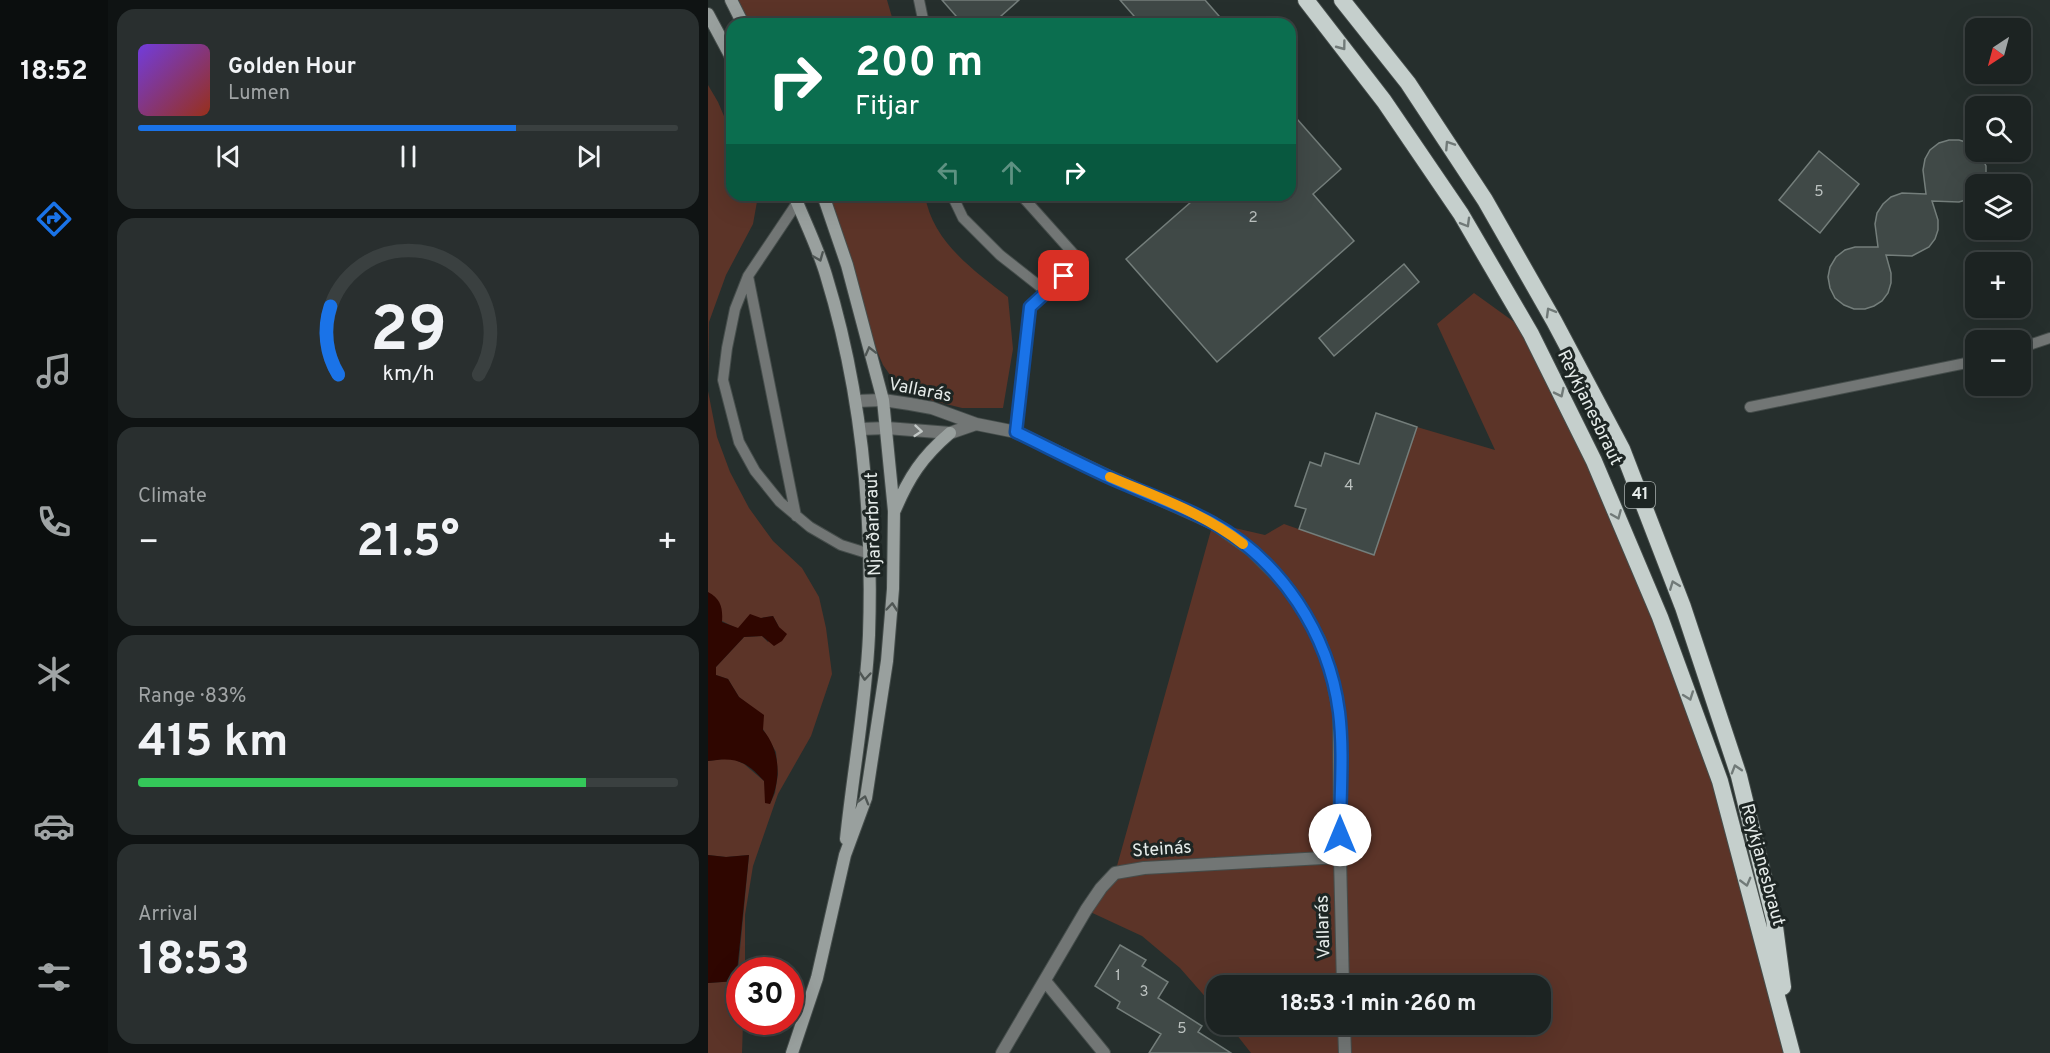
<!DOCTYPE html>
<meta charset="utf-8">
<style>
body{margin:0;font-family:Overpass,sans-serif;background:#292f2f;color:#f1f3f6;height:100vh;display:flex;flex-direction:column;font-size:22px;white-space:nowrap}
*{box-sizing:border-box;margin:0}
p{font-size:20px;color:#a0a4a5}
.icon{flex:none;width:33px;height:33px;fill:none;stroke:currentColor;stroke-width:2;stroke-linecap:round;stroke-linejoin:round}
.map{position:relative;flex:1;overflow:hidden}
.drawer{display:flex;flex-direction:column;gap:9px;padding:9px;background:#0f1313;width:600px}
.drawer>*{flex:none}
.top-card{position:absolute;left:18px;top:18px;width:570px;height:183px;border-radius:18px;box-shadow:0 6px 24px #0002,0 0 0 2px #3a4040;background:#0b6e4f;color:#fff;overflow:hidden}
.needle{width:39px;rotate:216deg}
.buttons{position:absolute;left:1257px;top:18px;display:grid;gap:12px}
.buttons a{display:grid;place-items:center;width:66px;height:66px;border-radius:12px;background:#1c2322;box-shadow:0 6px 24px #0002,0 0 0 2px #3a4040;font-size:30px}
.speed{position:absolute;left:18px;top:957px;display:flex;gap:12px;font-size:30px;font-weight:700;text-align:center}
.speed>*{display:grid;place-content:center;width:78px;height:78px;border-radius:50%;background:#1c2322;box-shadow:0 6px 24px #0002,0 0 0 2px #3a4040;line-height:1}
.speed .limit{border:9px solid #d22;background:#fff;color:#111}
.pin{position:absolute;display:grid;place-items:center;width:51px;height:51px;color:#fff;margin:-26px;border-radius:12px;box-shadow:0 3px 9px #0006}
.me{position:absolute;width:66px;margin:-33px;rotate:0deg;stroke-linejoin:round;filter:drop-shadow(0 0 4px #0008)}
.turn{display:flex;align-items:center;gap:21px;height:126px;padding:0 30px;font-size:27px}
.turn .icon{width:78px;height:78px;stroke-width:2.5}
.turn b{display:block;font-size:42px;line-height:51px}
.lanes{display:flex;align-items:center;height:57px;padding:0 30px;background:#0003;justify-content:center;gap:30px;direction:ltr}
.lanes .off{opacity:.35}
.big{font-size:45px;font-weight:700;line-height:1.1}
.drawer .card{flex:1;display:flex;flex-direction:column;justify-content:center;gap:9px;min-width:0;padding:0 21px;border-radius:18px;background:#292f2f}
.drawer .dial{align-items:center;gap:0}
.dial svg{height:156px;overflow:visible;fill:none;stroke:#3a4040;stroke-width:7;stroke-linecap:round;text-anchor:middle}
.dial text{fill:#f1f3f6;stroke:none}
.song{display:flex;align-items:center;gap:18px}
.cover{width:72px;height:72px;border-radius:9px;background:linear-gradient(135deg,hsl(260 70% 55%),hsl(10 70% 35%))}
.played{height:6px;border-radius:3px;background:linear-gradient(90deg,#1a73e8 70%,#3a4040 70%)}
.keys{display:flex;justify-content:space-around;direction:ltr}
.heat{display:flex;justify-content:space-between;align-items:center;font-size:33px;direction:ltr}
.charge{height:9px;border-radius:4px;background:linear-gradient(90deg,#34c759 83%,#3a4040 0)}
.trip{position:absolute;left:498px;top:975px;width:345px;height:60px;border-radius:18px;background:#1c2322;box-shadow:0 6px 24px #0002,0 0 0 2px #3a4040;font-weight:700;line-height:60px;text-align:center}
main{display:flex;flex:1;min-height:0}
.tabs{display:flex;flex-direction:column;width:108px;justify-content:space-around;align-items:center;background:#0b0e0e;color:#a0a4a5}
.tabs .icon{width:42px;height:42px}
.tabs .on{color:#1a73e8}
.tabs b{font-size:27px;color:#f1f3f6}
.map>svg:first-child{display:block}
</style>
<main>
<nav class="tabs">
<b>18:52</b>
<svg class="icon on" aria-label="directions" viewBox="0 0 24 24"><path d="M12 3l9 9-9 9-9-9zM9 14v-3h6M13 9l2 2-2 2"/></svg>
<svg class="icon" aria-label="music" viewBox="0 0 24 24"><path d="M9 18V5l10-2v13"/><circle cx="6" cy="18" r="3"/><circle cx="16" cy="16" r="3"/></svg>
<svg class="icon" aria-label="phone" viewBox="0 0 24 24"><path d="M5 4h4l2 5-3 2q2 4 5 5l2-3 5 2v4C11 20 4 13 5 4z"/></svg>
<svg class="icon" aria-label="climate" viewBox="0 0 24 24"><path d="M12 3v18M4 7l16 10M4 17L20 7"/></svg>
<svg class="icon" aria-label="car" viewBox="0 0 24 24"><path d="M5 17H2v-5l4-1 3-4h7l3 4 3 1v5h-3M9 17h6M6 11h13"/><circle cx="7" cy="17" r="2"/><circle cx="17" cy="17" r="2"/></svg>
<svg class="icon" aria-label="filters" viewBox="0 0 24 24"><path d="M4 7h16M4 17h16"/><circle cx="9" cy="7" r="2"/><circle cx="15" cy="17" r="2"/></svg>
</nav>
<section class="drawer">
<div class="card">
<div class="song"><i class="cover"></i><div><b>Golden Hour</b><p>Lumen</p></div></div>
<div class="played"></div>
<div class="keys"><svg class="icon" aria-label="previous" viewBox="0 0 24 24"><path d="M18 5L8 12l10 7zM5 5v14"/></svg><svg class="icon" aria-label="pause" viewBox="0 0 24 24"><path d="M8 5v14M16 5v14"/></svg><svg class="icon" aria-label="next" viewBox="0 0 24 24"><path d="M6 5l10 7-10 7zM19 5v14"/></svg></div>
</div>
<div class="card dial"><svg viewBox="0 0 100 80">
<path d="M14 69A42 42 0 1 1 86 69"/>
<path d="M14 69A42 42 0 0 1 10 34" stroke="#1a73e8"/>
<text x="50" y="56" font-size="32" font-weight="700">29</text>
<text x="50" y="72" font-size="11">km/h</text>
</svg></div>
<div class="card"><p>Climate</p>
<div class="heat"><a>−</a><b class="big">21.5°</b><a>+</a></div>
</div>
<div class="card"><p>Range · 83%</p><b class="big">415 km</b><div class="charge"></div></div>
<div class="card"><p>Arrival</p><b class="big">18:53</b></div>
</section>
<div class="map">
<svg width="1342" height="1053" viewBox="0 0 1342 1053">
<rect width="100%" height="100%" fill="#262f2d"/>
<path fill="#5c3428" d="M29,0H179L186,24H41Z
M0,85L10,102L24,135V195L50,196L45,224L18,275L1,322L0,391L9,437L22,472L41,508L65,541L94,568L111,597L118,628L124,674L103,736L70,794L45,866L37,915V970H32V1022H35L34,1053H0V983L29,981L41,855L18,857L0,855V761L23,758L36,764L56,781L62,804L67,793L70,774L68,752L42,706L31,697L20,679L8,675V667L36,637L54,636L60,642L71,627L65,616L53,618L30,629L14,621L0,592Z
M120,195H217C224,241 265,270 300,297L305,349L295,408H254L202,395L190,386L175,365L162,335L139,246Z
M766,293L823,334L886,461L1010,782L1084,1053H543L521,1025L832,1024V986H508V1009L472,968L434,936L378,910L407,873L505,523L557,535L576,524L665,555L709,427L787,450L729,324Z"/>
<path fill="#2f0600" d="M0,592C13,599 15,608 14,622L30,628L42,614L53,618L65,616L71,627L79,634L74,641L66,646L54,636L36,637L8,667V675L20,679L31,697L56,715L55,730C73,751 73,780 62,804L57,803L56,781C37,760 27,757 0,761Z
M0,855L18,857L41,855L28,981L0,983Z"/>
<path fill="#404947" stroke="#747e7b" stroke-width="1.5" d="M234,0H311L284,24H255Z
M412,0H497L518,24H433Z
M582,111L633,169L605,194L646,241L509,362L418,259L491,195H582Z
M1241,140H1251L1261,143L1268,148V152H1271L1278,166V176L1275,184H1268V194L1261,199L1251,202L1224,201L1230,220V230L1227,239L1221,247L1204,256L1178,255L1183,273V283L1180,293L1174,301L1166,306L1157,309H1146L1136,305L1127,298L1122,288L1120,277L1122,267L1128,257L1137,250L1147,247H1170L1167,224L1169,213L1175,204L1183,197L1194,193L1218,194L1215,170L1217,159L1222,150L1231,143Z
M1111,151L1151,184L1112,233L1071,200Z
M696,264L711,282L626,356L611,338Z
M668,413L709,427L666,555L591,529L598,509L587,506L602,462L613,466L617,453L651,464Z
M412,945L438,960L434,966L460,982L450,998L494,1026L490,1032L523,1053H441L453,1034L409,1008L412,1002L387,986Z"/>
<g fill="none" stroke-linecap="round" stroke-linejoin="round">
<g stroke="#454d4b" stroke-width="12">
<path id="service" d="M211,0L216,24
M244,195L255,218L292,255L339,292
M89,203L40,276L27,309L19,348L15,380L31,442L47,471L72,502L102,527L133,545L162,554
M40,276L88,516
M1312,348L1342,338
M1042,407L1268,361
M308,432L323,307L372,261L313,195"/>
</g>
<g stroke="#454d4b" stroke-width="14">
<path id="minor" d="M148,401L175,400L202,404L224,408L268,424L308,432L402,477L505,523L543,550L576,583L591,604L611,639L623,672L631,712L632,857L635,986
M152,429L179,428L242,433L268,424
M337,981L396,1053
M636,1024L637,1053
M294,1053L378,910L393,888L407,873L436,868L632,857"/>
</g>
<g stroke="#454d4b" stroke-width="14">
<path id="secondary" d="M23,0L35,24
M0,14L24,59
M86,195C97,222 110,248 118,275C154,392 165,514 161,635C158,704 145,771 138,839
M187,510C201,477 214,457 242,433
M84,1053L109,978L137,855L158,798L179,661L185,589L186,511L175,400L139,265L115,195"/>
</g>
<g stroke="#454d4b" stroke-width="18">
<path id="trunk" d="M598,0L676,101L753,214L823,334L886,461L952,617L1012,781L1084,1053
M634,0L700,83L777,200L846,321L914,449L975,607L1031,776L1066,919L1075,987"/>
</g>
<use href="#service" stroke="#727675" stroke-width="10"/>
<use href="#minor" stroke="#727675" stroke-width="12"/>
<use href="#secondary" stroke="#99a09e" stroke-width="12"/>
<use href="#trunk" stroke="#c5cfcc" stroke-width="16"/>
</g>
<defs><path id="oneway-chevron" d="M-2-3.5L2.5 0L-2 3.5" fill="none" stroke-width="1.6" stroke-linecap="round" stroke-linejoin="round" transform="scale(1.5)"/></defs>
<g stroke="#717a78">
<use href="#oneway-chevron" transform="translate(634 46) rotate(53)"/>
<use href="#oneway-chevron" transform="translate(741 145) rotate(-123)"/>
<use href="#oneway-chevron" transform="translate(758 223) rotate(60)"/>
<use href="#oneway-chevron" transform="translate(842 312) rotate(-120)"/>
<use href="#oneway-chevron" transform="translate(852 393) rotate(64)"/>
<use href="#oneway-chevron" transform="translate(909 515) rotate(67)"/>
<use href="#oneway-chevron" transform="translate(966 585) rotate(-111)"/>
<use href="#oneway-chevron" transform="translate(981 696) rotate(70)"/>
<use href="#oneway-chevron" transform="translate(1028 769) rotate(-107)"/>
<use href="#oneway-chevron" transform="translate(1038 882) rotate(75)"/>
</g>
<g stroke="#4f5654">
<use href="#oneway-chevron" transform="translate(111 257) rotate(68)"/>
<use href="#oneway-chevron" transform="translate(162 351) rotate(-104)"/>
<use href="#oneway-chevron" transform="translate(184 607) rotate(-85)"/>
<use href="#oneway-chevron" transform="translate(157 676) rotate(95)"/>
<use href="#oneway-chevron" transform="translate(156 800) rotate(-74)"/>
</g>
<use stroke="#c2c8c6" href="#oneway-chevron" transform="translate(210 431) rotate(5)"/>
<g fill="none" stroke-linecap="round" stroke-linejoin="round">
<g stroke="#114b97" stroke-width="15">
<path id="route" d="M356,276L322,307L308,432C341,448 374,465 407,480C439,494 473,506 503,522C573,560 621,634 631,712C636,752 632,795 632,835"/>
</g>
<use href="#route" stroke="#1a73e8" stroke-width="10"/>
<path stroke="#f59e0b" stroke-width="10" d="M402,477C448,497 496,513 535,544"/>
</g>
<g text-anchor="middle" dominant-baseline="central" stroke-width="6" stroke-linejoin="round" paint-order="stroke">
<g font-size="15" fill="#bcc2c0">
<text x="1111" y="192">5</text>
<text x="545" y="218">2</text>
<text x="641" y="486">4</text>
<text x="410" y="976">1</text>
<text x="436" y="992">3</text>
<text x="474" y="1029">5</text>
</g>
<rect fill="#1d2523" stroke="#a9b0ae" stroke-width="1.5" x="917" y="482" width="30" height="26" rx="4.5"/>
<g font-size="16" font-weight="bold" fill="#e5ebe9">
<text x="932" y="495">41</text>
</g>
<g font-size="18" fill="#e5ebe9" stroke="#1d2523">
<text transform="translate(212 391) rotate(11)">Vallarás</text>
<text transform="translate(881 408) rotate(64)">Reykjanesbraut</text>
<text transform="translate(166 524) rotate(-92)">Njarðarbraut</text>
<text transform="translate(454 850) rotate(-4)">Steinás</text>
<text transform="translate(1054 865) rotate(75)">Reykjanesbraut</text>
<text transform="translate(616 927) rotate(-92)">Vallarás</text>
</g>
</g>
</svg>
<div class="buttons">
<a><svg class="needle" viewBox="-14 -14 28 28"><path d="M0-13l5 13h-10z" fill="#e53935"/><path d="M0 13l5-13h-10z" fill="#a0a4a5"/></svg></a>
<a><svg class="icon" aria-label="search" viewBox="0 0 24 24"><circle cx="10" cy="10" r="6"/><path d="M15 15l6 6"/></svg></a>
<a><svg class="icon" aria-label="layers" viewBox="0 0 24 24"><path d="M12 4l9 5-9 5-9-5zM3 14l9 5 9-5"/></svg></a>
<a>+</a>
<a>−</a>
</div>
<div class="speed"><div class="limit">30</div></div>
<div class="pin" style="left:356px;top:276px;background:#d93025"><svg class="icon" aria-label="arrive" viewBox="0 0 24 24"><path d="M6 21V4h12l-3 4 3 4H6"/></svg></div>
<svg class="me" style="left:632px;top:835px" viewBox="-20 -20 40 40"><circle r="19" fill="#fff"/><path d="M0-13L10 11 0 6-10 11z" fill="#1a73e8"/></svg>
<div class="trip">18:53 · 1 min · 260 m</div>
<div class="top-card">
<div class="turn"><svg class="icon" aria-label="right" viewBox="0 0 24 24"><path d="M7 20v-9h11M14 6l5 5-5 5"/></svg><div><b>200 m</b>Fitjar</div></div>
<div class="lanes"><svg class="icon off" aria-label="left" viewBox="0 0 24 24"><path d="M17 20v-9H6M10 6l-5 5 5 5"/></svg><svg class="icon off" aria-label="ahead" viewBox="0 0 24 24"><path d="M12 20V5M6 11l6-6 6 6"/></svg><svg class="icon" aria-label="right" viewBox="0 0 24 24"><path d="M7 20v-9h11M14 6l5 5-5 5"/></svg></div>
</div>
</div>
</main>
